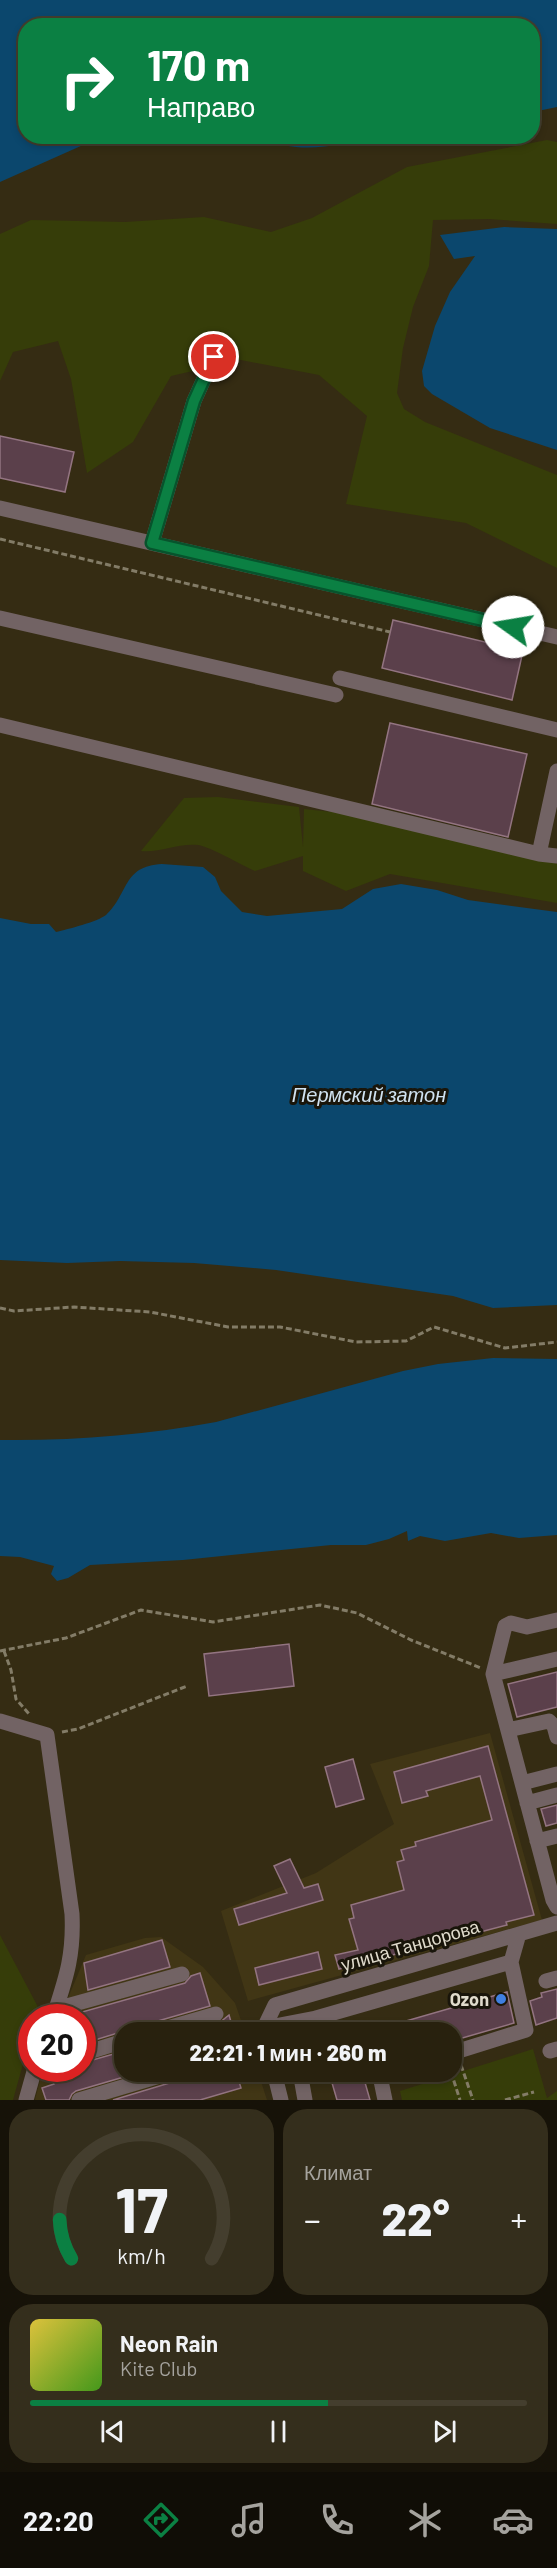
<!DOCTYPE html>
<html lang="ru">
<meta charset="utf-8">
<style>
body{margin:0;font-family:Barlow,sans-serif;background:#342e1c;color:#f1f3f6;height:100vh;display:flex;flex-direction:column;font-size:22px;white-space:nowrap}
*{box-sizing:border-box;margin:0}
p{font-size:20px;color:#a5a39e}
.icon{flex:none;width:33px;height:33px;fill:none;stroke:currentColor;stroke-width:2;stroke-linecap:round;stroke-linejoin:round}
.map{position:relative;height:2100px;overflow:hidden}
.drawer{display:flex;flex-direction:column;gap:9px;padding:9px;background:#161208;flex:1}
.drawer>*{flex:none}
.guide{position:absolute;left:18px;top:18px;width:522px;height:126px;border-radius:24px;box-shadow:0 3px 9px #0003,0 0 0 2px #443e2e;background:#0b8043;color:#fff;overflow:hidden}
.speed{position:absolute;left:18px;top:2004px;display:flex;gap:12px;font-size:30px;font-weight:700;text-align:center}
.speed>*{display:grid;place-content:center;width:78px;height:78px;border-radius:50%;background:#28210e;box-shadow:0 3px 9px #0003,0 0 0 2px #443e2e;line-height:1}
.speed .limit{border:9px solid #d22;background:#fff;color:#111}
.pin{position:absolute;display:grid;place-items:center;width:51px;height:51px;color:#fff;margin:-26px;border:3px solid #fff;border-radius:50%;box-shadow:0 2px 6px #0007}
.me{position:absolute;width:66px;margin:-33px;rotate:283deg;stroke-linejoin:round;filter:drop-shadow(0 0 4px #0008)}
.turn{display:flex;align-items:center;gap:21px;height:126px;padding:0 30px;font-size:27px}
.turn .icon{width:78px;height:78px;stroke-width:2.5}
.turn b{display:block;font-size:42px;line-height:51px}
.big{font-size:45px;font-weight:800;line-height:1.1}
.drawer .widget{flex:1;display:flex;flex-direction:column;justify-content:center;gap:9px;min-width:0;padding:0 21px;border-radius:24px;background:#342e1c}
.drawer .dial{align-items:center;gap:0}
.dial svg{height:156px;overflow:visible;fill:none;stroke:#443e2e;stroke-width:7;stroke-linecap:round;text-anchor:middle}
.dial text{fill:#f1f3f6;stroke:none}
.song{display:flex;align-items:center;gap:18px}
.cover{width:72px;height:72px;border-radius:9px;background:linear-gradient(135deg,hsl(50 70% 55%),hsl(100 70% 35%))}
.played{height:6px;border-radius:3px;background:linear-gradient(90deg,#0b8043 60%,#443e2e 60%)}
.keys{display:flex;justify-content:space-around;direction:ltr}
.heat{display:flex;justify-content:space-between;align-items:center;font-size:33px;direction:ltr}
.drawer .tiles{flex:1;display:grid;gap:9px;grid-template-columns:1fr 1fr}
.widget:last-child{grid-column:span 2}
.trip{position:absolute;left:114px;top:2022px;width:348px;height:60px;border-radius:24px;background:#28210e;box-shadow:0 3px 9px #0003,0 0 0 2px #443e2e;font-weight:800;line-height:60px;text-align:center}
.tab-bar{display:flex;height:96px;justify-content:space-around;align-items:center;background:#100d06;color:#a5a39e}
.tab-bar .icon{width:42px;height:42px}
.tab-bar .selected{color:#0b8043}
.tab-bar b{font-size:27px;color:#f1f3f6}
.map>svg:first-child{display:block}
</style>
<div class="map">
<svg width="557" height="2100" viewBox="0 0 557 2100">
<rect width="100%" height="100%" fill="#352c13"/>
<path fill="#413615" d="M490,1733L542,1920L248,2001L221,1911L316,1873L394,1824L370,1764Z
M161,1937L203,1967L235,2003L245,2032H124V2072H258L267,2100H35L43,2069L82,2068V2018L60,2017L86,1955L145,1938Z"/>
<path fill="#363d09" d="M547,140L557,142V224L489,219L433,220L429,266L413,307L403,348L397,393L404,409L425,422L557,475V568L466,523L346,504L367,416L319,375L241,360L171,376L133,442L87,473L71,379L58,341L13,352L0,381V234L31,220L125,222L204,217L271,232L312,218L407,167Z
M218,797L299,807L303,847L304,809L408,820L557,864V903L390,874L346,891L303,871V856L255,871C241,865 211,847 198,845C178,843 160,853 141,851L184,798Z
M0,1935L39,2009L36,2017L32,2018L31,2035L13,2100H0Z
M533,2049L547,2098L557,2091V2100H402L400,2091Z"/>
<path fill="#0b476d" d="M0,0H557V107L533,112L532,26H26V136L101,137L0,182Z
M263,137H374C340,145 296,156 263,137Z
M504,227L557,229V450L490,428L432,394L424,386L422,371L435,326L450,292L475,256L454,259L440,235Z
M162,864L203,867L215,877L221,891L242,912L267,916L342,909L373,889L401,884L437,890L468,900L557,912V1305L493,1308L453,1296L276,1270L194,1263L120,1261L67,1263L0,1260V918L31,924H49L56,932C68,929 97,922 106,915C129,894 122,866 162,864Z
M493,1358L557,1359V1535L519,1538L491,1533L445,1541L420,1536L408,1541L407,1531L389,1539L366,1545H331L183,1560L90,1565L68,1578L57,1581L51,1574L54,1566L20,1557L0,1556V1440C73,1441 145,1435 216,1422L403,1371L438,1364Z"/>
<path fill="#5b404b" stroke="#937481" stroke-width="1.5" d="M0,436L74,452L65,492L0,478Z
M393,620L523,651L512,700L382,668Z
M390,723L527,754L508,837L372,804Z
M289,1644L294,1686L209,1696L204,1654Z
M557,1672V1707L517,1717L508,1684Z
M488,1746L534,1915L506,1922L507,1925L339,1969L335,1955L358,1950L349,1919L354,1918L351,1905L404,1890L397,1862L404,1860L401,1850L416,1846L415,1842L492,1820L480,1776L426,1791L428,1796L402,1803L394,1772Z
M353,1759L364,1799L336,1807L325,1767Z
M557,1805V1823L546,1826L541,1809Z
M290,1859L304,1888L318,1884L323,1900L239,1925L234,1909L287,1893L274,1866Z
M162,1940L170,1967L88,1990L84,1963Z
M318,1952L322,1969L259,1985L255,1968Z
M200,1973L210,2006L151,2023L147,2026L145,2032H121L82,2044V2012L185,1983L191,1976Z
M557,1989V2018L536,2025L530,2001L542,1997L541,1993Z
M507,1992L514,2023L452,2041V2032H378V2029Z
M229,2015L234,2032H187L219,2023Z
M124,2051V2072H141L76,2091L72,2094L69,2100H46L42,2088L54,2084L50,2072L60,2068H82V2063Z
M182,2072H236L241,2088L200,2100H113L176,2081L180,2078Z
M346,2072H362L370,2100H337L330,2076Z"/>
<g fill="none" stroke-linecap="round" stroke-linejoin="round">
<path stroke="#837c67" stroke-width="3" stroke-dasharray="6 3" stroke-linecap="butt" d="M0,539L390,632
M0,1308L14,1311L74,1307L150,1312L228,1327H280L356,1342L406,1341L434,1327L505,1348L557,1342
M0,1651L66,1638L141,1610L213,1622L320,1605L357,1613L411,1640L481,1668
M4,1651L11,1670L16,1699L29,1714
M62,1732L78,1729L187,1686
M461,2065L473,2100
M451,2072L460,2100
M505,2100L534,2092"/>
<path stroke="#726364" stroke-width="15" d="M0,508L557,637
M152,543L194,401L214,357
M0,618L336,695
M340,678L557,730
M0,725L539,854L557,856
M539,854L557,771
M557,1620L527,1627L511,1623L505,1626L493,1674L553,1900L557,1907
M493,1674L557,1659
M0,1721L47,1735L72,1914C74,1956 66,1978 53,2018
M508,1730L549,1721L554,1726L557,1737
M522,1783L557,1774
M527,1803L557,1795
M537,1841L557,1836
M546,1981L557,1978
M56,2009L182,1974
M264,2028L316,2018
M154,2032L216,2014
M265,2032L264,2028L275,2005L557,1923
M312,2032L316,2018L511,1962
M550,2051L557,2049
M452,2053L526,2030L511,1962L519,1934
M82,2054L124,2041
M274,2072L281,2100
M300,2072L305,2100
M26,2100L35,2068
M79,2100L173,2072
M385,2100L380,2076L394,2072"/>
</g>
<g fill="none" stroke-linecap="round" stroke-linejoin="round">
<g stroke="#07532c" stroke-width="15">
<path id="route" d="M214,357L194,401L152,543L513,627"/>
</g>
<use href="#route" stroke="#0b8043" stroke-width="10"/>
</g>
<circle fill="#3f7fe0" stroke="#19150a" stroke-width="2" cx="501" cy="1999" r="6"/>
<g text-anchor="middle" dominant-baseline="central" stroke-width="6" stroke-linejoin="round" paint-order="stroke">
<g font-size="18" fill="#e0dbcc" stroke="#19150a">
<text transform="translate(410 1945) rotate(-16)">улица Танцорова</text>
</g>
<g font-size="18" font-weight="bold" fill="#e0dbcc" stroke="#19150a" text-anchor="end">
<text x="489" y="1999">Ozon</text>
</g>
<g font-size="20" font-style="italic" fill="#d0e2f0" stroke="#19150a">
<text x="369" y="1094">Пермский затон</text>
</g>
</g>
</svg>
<div class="speed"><div class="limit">20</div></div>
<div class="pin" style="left:214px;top:357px;background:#d93025"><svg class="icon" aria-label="arrive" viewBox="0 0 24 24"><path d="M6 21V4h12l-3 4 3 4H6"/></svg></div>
<svg class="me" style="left:513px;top:627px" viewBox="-20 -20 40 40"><circle r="19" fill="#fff"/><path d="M0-13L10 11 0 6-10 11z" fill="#0b8043"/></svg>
<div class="trip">22:21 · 1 мин · 260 m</div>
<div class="guide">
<div class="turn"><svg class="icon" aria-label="right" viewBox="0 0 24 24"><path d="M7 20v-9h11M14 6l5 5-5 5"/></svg><div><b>170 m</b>Направо</div></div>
</div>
</div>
<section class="drawer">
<div class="tiles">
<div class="widget dial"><svg viewBox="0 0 100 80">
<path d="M14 69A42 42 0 1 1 86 69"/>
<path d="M14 69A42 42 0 0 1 8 49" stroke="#0b8043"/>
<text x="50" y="56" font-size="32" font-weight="700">17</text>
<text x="50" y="72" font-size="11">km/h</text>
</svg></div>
<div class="widget"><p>Климат</p>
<div class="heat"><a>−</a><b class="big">22°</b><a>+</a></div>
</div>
<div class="widget">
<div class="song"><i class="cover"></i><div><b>Neon Rain</b><p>Kite Club</p></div></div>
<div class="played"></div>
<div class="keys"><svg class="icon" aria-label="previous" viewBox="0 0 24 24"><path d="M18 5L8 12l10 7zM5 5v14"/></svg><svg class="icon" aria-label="pause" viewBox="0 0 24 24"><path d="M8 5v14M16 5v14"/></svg><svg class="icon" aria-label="next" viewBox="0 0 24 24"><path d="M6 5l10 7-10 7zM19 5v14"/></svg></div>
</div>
</div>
</section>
<nav class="tab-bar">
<b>22:20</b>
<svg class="icon selected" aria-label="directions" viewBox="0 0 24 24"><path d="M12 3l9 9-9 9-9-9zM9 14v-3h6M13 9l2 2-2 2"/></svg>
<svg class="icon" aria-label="music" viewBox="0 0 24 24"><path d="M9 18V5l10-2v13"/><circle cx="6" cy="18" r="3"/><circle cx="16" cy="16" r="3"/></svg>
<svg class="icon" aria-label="phone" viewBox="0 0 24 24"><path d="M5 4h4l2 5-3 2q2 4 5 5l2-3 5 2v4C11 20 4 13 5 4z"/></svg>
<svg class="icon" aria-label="climate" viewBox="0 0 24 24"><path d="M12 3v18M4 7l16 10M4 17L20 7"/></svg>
<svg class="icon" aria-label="car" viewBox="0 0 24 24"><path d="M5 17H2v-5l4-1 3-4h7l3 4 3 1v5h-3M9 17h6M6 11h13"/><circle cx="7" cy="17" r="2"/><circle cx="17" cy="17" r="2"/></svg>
</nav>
